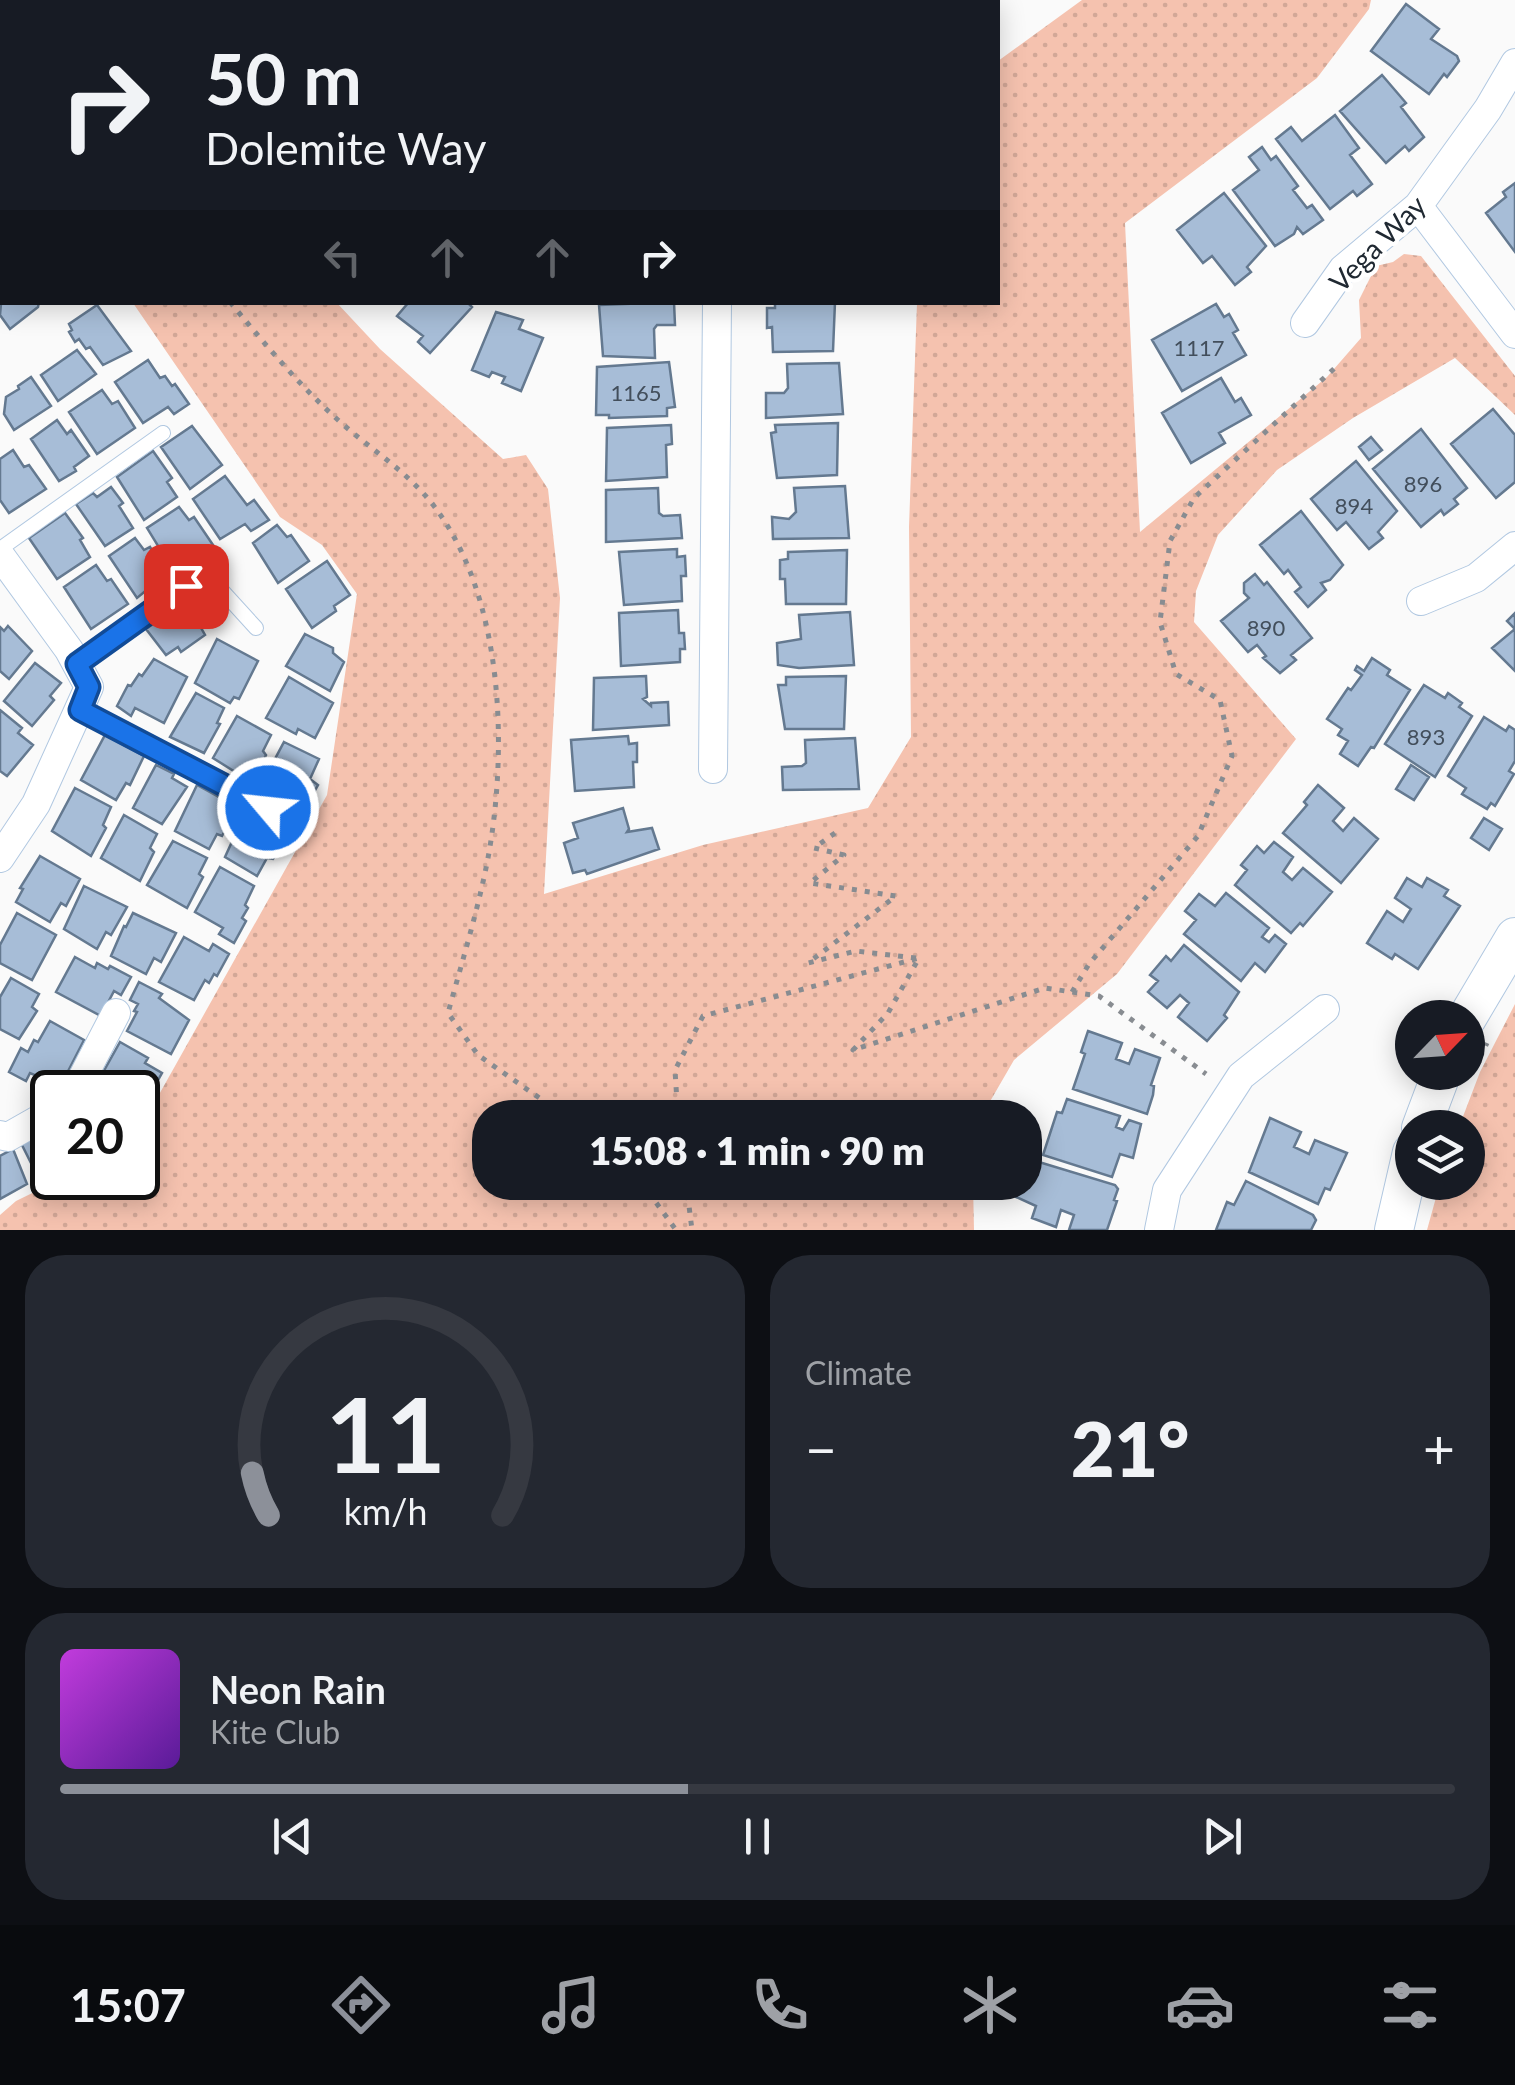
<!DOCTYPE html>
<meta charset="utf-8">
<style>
body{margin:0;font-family:Lato,sans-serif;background:#242831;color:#f1f3f6;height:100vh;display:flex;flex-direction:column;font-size:38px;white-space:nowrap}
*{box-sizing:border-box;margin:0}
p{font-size:32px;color:#9ea1a6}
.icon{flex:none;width:55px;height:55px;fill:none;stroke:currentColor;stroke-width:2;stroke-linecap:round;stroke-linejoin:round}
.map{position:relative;height:1230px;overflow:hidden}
.sheet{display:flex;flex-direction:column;gap:25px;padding:25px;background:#0d0f14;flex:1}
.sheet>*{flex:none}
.banner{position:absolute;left:0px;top:0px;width:1000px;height:305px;box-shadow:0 5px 25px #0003;background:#171b24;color:#f1f3f6;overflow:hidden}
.needle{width:65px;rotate:65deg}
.fabs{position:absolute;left:1395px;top:1000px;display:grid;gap:20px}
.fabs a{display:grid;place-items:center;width:90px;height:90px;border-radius:50%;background:#171b24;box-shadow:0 5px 25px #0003;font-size:50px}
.speed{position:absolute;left:30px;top:1070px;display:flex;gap:20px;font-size:50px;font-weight:700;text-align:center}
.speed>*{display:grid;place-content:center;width:130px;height:130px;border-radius:50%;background:#171b24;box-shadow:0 5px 25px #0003;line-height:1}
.speed .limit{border:5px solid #111;border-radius:15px;background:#fff;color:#111}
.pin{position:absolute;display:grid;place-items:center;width:85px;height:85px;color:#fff;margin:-42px;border-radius:20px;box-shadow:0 5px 15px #0006}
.me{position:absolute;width:110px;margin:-55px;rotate:298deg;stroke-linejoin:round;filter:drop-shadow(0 0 8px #0008)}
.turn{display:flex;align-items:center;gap:35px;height:210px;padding:0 40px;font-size:45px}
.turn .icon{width:130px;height:130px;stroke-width:2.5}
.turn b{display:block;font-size:70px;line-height:85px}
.lanes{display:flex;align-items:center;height:95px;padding:0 40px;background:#0003;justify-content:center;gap:50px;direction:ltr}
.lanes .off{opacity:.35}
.big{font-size:75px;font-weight:800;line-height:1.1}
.sheet .card{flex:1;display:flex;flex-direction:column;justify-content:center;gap:15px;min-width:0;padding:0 35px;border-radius:40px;background:#242831}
.sheet .dial{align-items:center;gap:0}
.dial svg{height:260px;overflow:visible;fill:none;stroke:#363941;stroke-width:7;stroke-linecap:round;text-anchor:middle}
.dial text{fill:#f1f3f6;stroke:none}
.song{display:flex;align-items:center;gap:30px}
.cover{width:120px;height:120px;border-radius:15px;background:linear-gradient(135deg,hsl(290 70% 55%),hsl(270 70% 35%))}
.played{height:10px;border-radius:5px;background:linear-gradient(90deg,#8c9099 45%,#363941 45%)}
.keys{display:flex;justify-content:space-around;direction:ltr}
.heat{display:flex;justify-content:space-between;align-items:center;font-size:55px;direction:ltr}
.sheet .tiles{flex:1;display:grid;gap:25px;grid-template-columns:1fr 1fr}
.card:last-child{grid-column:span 2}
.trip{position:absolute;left:472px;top:1100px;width:570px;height:100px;border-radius:40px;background:#171b24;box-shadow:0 5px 25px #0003;font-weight:800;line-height:100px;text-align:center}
.tabs{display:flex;height:160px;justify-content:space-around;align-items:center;background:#090b0e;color:#9ea1a6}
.tabs .icon{width:70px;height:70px}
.tabs .current{color:#8c9099}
.tabs b{font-size:45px;color:#f1f3f6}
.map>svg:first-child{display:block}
</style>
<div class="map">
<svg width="1515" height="1230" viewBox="0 0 1515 1230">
<defs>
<pattern id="grass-dots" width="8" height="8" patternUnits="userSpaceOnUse" patternTransform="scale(2.5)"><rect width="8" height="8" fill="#f5c2af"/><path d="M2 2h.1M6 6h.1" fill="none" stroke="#d2a797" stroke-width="1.8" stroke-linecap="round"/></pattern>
</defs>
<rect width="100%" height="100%" fill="#fafafa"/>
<path fill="url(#grass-dots)" d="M1082,0H1371L1369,9L1317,78L1125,223L1140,532L1327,377L1361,338L1359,300L1376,266L1393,262L1404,254L1421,256L1515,376V415L1455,358L1353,418L1277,470L1218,535L1196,591L1194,622L1296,739L1117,974L1014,1060L981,1117L490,1118V1182L973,1183L974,1230H0V1215L16,1201L63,1178H138V1132L327,795L357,594L322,545L280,517L133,303H337L380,349L503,459L526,455L548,489L560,598L544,894L703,845L868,808L911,737L909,527L917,303L998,302V61Z
M1515,1004V1230H1427L1440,1183L1468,1182V1128L1459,1127L1480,1072Z"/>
<path fill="#a7bdd7" stroke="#647990" stroke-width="2.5" d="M1406,4L1439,29L1431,39L1457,56L1459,61L1447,77L1444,74L1429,94L1371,51Z
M1382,75L1406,103L1401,107L1424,137L1409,151L1405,146L1386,163L1340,111Z
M1335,115L1359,148L1350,155L1372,184L1357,196L1353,191L1330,209L1276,139L1291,127L1302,141Z
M1262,147L1271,160L1276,156L1298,186L1293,190L1307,208L1312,205L1323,220L1303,234L1297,227L1294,234L1275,246L1233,190L1259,170L1249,157Z
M1515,183V252L1486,213L1506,197L1503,192Z
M1224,193L1266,246L1247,267L1251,272L1235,285L1212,256L1203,263L1177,230Z
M2,293V302H39L38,307L10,329L0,315Z
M409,302H467L472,307L430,353L418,342L423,336L397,316Z
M674,302L675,325H657L654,329L655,358L603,356L599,305Z
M775,302H835L833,351L773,352L772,327L767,328V308H775Z
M1216,304L1224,317L1229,314L1238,330L1233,333L1246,355L1182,391L1152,340Z
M97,305L131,351L103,365L90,347L86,349L79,339L75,342L69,332L72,330L69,324Z
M496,312L523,320L519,329L543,338L521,391L502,383L505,377L492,372L489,377L472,370Z
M77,350L96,374L58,401L41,375Z
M148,360L160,378L165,376L172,386L175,384L189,404L174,414L168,407L143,423L115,382Z
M669,362L675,407L667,408V416L609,418V415H596L597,367Z
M839,363L843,414L766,418V393H784L788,388L787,364Z
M31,377L51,406L14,430L4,414L6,397L19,389L18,386Z
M1221,378L1235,402L1241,398L1251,415L1219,433L1225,443L1191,463L1162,413Z
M102,390L112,404L118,401L135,428L97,454L69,412Z
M1493,409L1515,435V482L1496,498L1451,444Z
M57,420L67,434L71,430L89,456L74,467L76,471L59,481L31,439Z
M838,423L837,475L777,478L771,433L776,432L775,425Z
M671,425L672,444L666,445L667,477L606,481L607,428Z
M192,426L222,465L190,489L161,447Z
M1421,429L1467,488L1454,499L1458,504L1444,515L1441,510L1421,527L1373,469Z
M1371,437L1382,450L1369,460L1359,447Z
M13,450L24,467L29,465L46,489L9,513L0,500V459Z
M153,451L172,478L167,482L177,497L144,520L117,477Z
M1356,461L1397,511L1378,532L1383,538L1369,549L1346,522L1337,530L1311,499Z
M225,476L247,505L254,500L269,520L251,531L245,524L220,539L193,499Z
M845,486L849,538L773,539L772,517L789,519L796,512L794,488Z
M111,487L123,503L119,506L133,528L105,546L76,504L93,493L97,497Z
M658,488L659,513L663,516L680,515L682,538L606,542V490Z
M179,507L189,520L194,517L213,545L174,572L147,528Z
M1301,511L1343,565L1330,580L1321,583L1326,590L1308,607L1295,592L1301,587L1288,570L1284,574L1260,545Z
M65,513L83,538L80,540L90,557L57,579L29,538Z
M277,525L287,537L291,535L309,561L278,583L253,543Z
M135,538L144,550L150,547L166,574L137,598L109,556Z
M677,549V557L685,556L686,576H681L682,601L624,605L619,552Z
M847,550L846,604H786L785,579H780V560L788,559V552Z
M327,561L350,595L334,606L336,611L312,628L286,589Z
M96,565L107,581L111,579L128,604L91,629L64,587Z
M1255,574L1264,585L1267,582L1312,638L1291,655L1296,660L1280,673L1263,658L1266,656L1257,645L1248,652L1221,621L1249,598L1244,593V583Z
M188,599L199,616L196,619L205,635L181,652L178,647L166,655L146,629Z
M678,610L679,633H684L685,649H680V662L621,666L619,613Z
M850,612L854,665L799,668L778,665L777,643L801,639L799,615Z
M1515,613V671L1492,648L1515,629L1507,621Z
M8,626L32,651L9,679L0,671V627L4,631Z
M305,634L333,648V653L344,662L330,691L286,666Z
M217,639L258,661L239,699L234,697L230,703L195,683Z
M1372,658L1390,670L1387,675L1410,690L1374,748L1371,747L1358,766L1340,754L1348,741L1338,735L1342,729L1327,719L1348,688L1351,690L1362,675L1355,670L1357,666L1364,671Z
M154,659L187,677L164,723L135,708L131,716L117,706L128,685L131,686L139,674L142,676Z
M35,663L61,683L50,696L54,700L32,726L4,701Z
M646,676L647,697L643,699L651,706V703L668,702L669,725L593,730L594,678Z
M846,676L844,729H785L778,685H786V677Z
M289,677L333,703L315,738L298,729L296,734L266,718Z
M1424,685L1445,698L1448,693L1462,703L1459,707L1472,716L1435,777L1385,744Z
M196,693L224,708L217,723L220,724L204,753L170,737Z
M0,710L22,728L18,733L33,745L7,776L0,771Z
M237,716L271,735L263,751L266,755L251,782L213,758Z
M1484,717L1506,731L1509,726L1515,730V761L1509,771L1514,774L1495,806L1491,803L1487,809L1462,794L1466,788L1448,776Z
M105,735L144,756L130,785L126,783L116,800L81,780Z
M628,736L629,744L637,743V762H633L634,787L575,791L571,740Z
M855,738L859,789L783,790L782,767L802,766L806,763L805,740Z
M284,742L319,759L310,779L318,785L298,820L289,812L292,805L261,785Z
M156,765L174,774L172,778L187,787L162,824L133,808Z
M1411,765L1429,777L1414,800L1396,789Z
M197,785L237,807L222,836L217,834L209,849L175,831Z
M1318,785L1344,808L1333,821L1343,831L1354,818L1378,839L1341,883L1283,833L1307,805L1304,802Z
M75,788L111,807L103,825L106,828L91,856L52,831Z
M623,808L629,829L627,832L652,828L659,849L587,874L585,870L573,873L564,843L578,838L573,823Z
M246,811L279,830L284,822L295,828L284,850L280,849L273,859L267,858L257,876L225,857Z
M124,815L157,834L150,848L154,852L140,881L101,858Z
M1484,818L1502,829L1489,850L1471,838Z
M173,841L207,858L199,874L203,877L187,908L147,885Z
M1274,842L1293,857L1283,872L1292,880L1303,868L1332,892L1303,926L1300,923L1291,933L1235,885L1247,870L1241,865L1257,846L1264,853Z
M40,856L80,879L66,906L61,903L50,922L16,902L23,889L20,888Z
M220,867L254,886L245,905L248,908L242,918L246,921L234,943L219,934L223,928L195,912Z
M1407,878L1422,887L1427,878L1448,890L1444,896L1460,906L1418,969L1395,954L1392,959L1367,943L1387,911L1403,922L1411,909L1395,898Z
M84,886L127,907L111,935L106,932L97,949L64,929Z
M1226,893L1269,928L1262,937L1269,942L1275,935L1286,944L1265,972L1255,963L1241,981L1184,934L1196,920L1185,911L1199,894L1215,906Z
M17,913L56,935L32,980L0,963V945Z
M133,913L176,933L161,962L154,958L146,974L111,956L124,926L126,927Z
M184,937L209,951L213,944L229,954L217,976L214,974L209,983L205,980L194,1000L159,982Z
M1184,945L1239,992L1224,1015L1227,1018L1207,1041L1178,1017L1189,1003L1180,995L1167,1008L1148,992L1158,981L1150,975L1166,956L1171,961Z
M75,957L95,968L97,963L108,969L110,966L131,977L121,995L114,991L101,1016L56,992Z
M11,978L39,994L32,1007L37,1011L19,1039L0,1029V997Z
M139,982L162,994L159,998L189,1020L171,1054L127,1031L137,1012L134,1011L138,1004L130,1000Z
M50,1021L84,1040L61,1085L39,1073L37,1076L30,1073L26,1081L9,1072L21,1048L28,1052L34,1040L38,1042Z
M1088,1031L1122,1043L1116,1059L1129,1064L1135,1049L1160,1058L1151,1085L1154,1086L1153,1095L1147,1114L1073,1089L1085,1054L1081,1052Z
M120,1042L148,1058L145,1063L162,1073L143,1107L138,1104V1092H110L96,1085Z
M1067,1099L1120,1116L1116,1127L1123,1130L1129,1120L1141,1124L1133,1158L1120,1154L1112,1177L1043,1155L1057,1112L1062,1113Z
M1270,1118L1301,1132L1294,1147L1309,1154L1315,1140L1347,1153L1330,1190L1325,1188L1318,1204L1249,1172Z
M52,1129V1171L39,1179L21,1143Z
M13,1149L27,1184L0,1199V1156Z
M1029,1159L1115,1185L1118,1189L1114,1200L1117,1201L1107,1230H1069L1074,1215L1061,1210L1056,1227L1032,1218L1036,1206L1016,1197L1021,1182H1025Z
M1246,1181L1313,1215L1316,1220L1311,1230H1216L1227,1202L1234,1205Z"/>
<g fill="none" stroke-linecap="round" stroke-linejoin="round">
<g stroke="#b1c8e1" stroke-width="16">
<path id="lane" d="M0,549L163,433
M77,664L186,586L201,580L215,583L256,628
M80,710L269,808"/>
</g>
<g stroke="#b1c8e1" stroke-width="30">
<path id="street" d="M241,0L243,2
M286,2L289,0
M787,2L789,0
M1418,206L1515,334
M1305,323L1343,269L1418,206L1488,109L1515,63
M0,555L69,650L89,687L36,804L0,858
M1421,601L1476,578L1515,546
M713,769L717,302
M75,1092L116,1013
M0,1135L8,1137L52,1112
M1159,1230L1167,1190L1241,1076L1325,1009"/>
</g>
<g stroke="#b1c8e1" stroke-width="40">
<path id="secondary" d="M1467,1018L1515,937
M1421,1128L1442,1072
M1394,1230L1412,1152"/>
</g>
<path stroke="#888c91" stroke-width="5" stroke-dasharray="5 8" stroke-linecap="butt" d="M0,26L2,29
M230,302C264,343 299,385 338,420C371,450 406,470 434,506C504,598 508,749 488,858C478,910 462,962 448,1013L478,1055L568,1118
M835,833L814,848L844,855L810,883L896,896L808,963L856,951L916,958
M1072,992L1089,964L1198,836L1232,756L1220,700L1176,674L1160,622L1170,541L1194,498L1338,365
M1474,1069L1487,1043
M678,1118L675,1070L703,1016L919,958L888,1013L853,1050L1045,988L1099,996L1206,1074
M641,1182L676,1230
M686,1182L692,1230"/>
<use href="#lane" stroke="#fff" stroke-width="14"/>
<use href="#street" stroke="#fff" stroke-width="28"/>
<use href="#secondary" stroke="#fff" stroke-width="38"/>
</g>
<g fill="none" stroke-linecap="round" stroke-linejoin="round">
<g stroke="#114b97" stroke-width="25">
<path id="route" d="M186,586L77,664L89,687L80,710L268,808"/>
</g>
<use href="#route" stroke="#1a73e8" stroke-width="18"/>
</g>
<g text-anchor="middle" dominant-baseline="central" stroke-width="8" stroke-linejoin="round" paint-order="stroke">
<g font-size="22" fill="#424e5b">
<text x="1199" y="347">1117</text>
<text x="636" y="392">1165</text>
<text x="1423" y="483">896</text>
<text x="1354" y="505">894</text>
<text x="1266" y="627">890</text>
<text x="1426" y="736">893</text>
</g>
<g font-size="28" fill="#202932" stroke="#fff">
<text transform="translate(1377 243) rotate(-45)">Vega Way</text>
</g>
</g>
</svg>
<div class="fabs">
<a><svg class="needle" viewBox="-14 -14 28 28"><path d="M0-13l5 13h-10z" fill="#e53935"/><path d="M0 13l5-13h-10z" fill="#9ea1a6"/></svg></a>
<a><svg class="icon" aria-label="layers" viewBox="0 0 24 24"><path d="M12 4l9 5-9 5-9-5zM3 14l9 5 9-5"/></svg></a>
</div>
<div class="speed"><div class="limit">20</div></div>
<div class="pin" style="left:186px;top:586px;background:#d93025"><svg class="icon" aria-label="arrive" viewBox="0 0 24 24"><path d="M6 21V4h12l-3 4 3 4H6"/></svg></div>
<svg class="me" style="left:268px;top:808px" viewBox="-20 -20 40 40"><circle r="17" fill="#1a73e8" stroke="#fff" stroke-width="3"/><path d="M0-11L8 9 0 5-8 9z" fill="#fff"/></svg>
<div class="trip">15:08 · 1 min · 90 m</div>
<div class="banner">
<div class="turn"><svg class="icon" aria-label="right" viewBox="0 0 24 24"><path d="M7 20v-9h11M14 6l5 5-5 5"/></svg><div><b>50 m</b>Dolemite Way</div></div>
<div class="lanes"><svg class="icon off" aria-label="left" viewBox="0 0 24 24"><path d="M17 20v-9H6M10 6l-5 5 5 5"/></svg><svg class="icon off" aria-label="ahead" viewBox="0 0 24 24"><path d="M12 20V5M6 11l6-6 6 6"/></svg><svg class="icon off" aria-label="ahead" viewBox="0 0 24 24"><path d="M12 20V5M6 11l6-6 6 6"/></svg><svg class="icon" aria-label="right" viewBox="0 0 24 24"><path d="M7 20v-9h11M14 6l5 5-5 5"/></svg></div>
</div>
</div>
<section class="sheet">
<div class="tiles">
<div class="card dial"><svg viewBox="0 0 100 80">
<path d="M14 69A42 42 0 1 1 86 69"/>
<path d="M14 69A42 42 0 0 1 9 56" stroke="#8c9099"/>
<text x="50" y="56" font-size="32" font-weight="700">11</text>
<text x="50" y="72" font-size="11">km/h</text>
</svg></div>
<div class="card"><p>Climate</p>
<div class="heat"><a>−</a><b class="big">21°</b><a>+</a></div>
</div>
<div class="card">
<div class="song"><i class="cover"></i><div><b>Neon Rain</b><p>Kite Club</p></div></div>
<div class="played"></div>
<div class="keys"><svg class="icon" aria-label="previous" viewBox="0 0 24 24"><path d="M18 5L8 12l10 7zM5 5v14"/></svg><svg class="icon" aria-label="pause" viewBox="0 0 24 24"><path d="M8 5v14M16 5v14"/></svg><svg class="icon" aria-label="next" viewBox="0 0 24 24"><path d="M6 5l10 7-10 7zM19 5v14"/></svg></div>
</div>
</div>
</section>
<nav class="tabs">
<b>15:07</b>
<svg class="icon current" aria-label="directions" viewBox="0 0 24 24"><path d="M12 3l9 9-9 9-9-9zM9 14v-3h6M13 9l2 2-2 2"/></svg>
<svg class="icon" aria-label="music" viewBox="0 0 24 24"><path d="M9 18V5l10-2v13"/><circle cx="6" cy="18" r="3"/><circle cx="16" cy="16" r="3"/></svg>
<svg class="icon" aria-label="phone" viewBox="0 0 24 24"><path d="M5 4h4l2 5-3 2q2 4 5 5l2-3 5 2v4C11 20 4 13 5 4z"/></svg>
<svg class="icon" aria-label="climate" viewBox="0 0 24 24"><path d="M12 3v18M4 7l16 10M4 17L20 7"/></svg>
<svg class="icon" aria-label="car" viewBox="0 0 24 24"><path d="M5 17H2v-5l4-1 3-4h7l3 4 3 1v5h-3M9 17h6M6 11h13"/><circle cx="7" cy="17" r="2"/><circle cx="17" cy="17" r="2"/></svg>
<svg class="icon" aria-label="filters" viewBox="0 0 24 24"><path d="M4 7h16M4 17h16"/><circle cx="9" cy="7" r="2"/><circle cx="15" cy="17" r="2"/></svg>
</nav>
